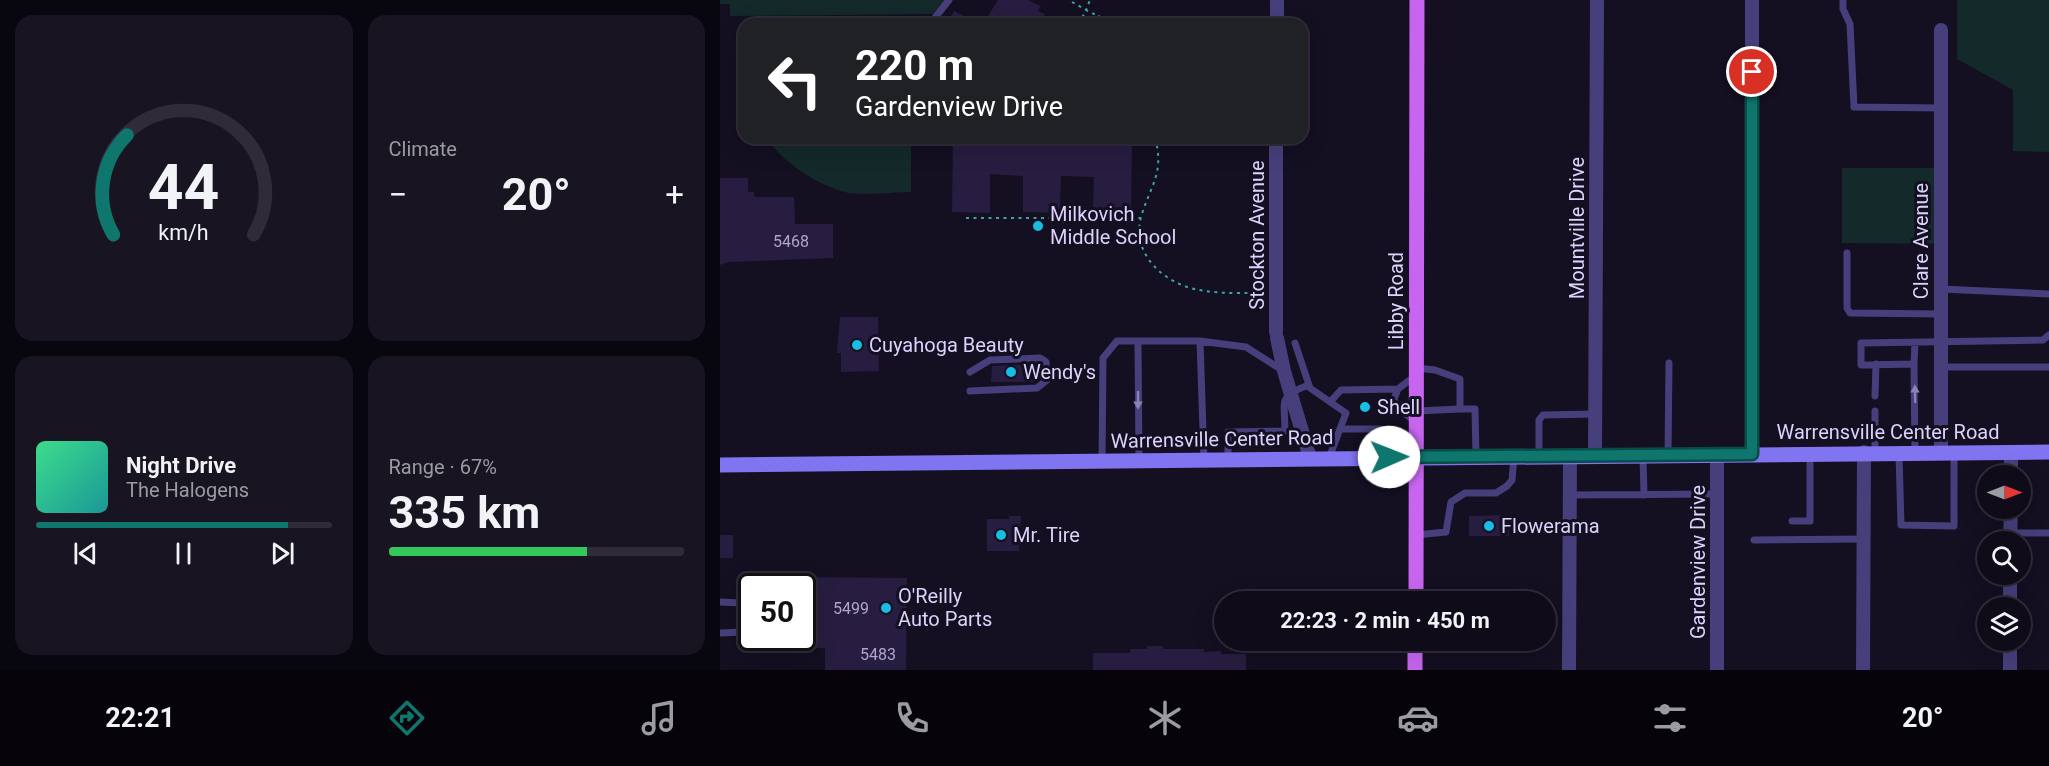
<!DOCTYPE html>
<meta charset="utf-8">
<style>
body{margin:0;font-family:Roboto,sans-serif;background:#181422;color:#f1f3f6;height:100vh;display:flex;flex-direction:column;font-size:22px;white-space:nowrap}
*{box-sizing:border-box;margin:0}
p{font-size:20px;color:#9b9ba2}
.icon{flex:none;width:33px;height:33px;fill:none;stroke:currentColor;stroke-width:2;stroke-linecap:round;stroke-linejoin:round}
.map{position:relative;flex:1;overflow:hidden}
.details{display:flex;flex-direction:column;gap:15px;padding:15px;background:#08060e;width:720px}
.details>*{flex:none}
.guide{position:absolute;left:18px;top:18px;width:570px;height:126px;border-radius:18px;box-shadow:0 6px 24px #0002,0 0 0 2px #2f2b38;background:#202124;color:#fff;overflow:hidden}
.needle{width:39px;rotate:90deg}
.buttons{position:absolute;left:1257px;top:465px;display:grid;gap:12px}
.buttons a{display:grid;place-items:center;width:54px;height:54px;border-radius:50%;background:#0f0b19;box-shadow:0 6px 24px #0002,0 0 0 2px #2f2b38;font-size:30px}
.speed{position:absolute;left:18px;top:573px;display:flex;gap:12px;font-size:30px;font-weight:700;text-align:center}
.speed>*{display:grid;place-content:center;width:78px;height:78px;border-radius:50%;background:#0f0b19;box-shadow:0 6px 24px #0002,0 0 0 2px #2f2b38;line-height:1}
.speed .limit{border:3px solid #111;border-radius:9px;background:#fff;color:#111}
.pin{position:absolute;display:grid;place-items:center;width:51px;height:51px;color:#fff;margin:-26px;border:3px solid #fff;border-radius:50%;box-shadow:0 2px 6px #0007}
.me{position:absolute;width:66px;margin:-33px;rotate:89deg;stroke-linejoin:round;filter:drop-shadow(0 0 4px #0008)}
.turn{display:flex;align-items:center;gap:21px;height:126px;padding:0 18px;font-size:27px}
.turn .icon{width:78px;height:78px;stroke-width:2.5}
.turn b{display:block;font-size:42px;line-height:51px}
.big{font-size:45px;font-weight:700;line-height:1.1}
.details .tile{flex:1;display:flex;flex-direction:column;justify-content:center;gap:9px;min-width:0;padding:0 21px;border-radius:18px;background:#181422}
.details .dial{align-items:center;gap:0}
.dial svg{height:156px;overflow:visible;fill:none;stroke:#2f2b38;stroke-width:7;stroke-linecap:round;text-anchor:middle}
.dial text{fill:#f1f3f6;stroke:none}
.song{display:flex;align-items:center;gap:18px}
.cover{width:72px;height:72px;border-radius:9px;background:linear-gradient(135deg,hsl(150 70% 55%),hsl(180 70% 35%))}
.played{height:6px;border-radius:3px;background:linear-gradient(90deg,#0f766e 85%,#2f2b38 85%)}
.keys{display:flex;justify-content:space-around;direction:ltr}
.heat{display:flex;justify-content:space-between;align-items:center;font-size:33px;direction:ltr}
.charge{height:9px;border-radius:4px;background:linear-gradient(90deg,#34c759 67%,#2f2b38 0)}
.details .tiles{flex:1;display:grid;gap:15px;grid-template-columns:repeat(2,1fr)}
.trip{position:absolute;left:494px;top:591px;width:342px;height:60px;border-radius:30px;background:#0f0b19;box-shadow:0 6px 24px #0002,0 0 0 2px #2f2b38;font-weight:700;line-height:60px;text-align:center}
.menu{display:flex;height:96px;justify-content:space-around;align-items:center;background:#06040a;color:#9b9ba2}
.menu .icon{width:42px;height:42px}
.menu .on{color:#0f766e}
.menu b{font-size:27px;color:#f1f3f6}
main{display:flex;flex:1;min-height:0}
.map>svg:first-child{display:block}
</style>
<main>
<section class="details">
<div class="tiles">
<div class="tile dial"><svg viewBox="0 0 100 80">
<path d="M14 69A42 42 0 1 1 86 69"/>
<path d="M14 69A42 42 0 0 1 21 18" stroke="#0f766e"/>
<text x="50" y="56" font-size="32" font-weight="700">44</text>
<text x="50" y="72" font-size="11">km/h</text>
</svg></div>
<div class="tile"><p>Climate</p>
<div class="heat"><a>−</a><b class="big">20°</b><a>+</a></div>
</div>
<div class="tile">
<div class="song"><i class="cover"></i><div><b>Night Drive</b><p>The Halogens</p></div></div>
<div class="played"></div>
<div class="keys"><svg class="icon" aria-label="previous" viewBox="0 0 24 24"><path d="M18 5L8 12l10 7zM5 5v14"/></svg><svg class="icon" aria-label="pause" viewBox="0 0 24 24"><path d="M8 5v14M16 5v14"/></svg><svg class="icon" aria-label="next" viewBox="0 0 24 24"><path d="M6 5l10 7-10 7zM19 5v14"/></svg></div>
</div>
<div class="tile"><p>Range · 67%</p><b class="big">335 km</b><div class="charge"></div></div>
</div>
</section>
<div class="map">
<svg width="1329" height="670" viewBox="0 0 1329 670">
<rect width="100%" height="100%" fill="#140f21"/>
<path fill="#13292a" d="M0,0H226L213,14L10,16V4H0Z
M1237,0H1329V152L1293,151V90L1237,59Z
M46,138H191V192C173,192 138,197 121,191C92,182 64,162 46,138Z
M1122,168H1221V244L1122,243Z"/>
<path fill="#271d40" d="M278,0H308L321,6L318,11L325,14L320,24H263Z
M234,11L259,24H227Z
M233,138H412L411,214H373L374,177L341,176L340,213L303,212V176L270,174V213L232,212Z
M0,178H28V192H34V197H74L75,224H113V258L9,262L0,265Z
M120,317H158L159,371L121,372V353H117Z
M315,364V382H271L272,366Z
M789,515V536H749V516Z
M289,516H301L299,551H267V519H289Z
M0,535H13V558H0Z
M75,577L187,578L186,670H105V648H80V638H82V586H75Z
M427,646H443V649H484V652L501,651V654H526V670H373V653H410V649H427Z"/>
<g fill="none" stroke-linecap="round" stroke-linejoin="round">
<path stroke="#3aa5a8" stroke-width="2" stroke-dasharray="3 4.5" stroke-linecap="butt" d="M352,2L366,10L370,0
M378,16L396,24
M359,24L366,10L378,16L374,24
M435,138C445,173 430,186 421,217C411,255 445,284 479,290C500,294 523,293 544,293
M246,218H421"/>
<path stroke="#463f7b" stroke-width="7" d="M1123,0V9L1130,24L1134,107L1221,108
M210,24L229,0
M1127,253V308L1130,313L1221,314
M1221,289L1329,294
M418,341L419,461
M480,341L484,460
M575,343L590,388L626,413L609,458
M1194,364L1195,343
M1221,367H1329
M695,376L678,389L674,399L678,409L695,421
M250,391L317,388L327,380L326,362L320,358L270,360L250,372
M1155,396L1156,364
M610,402L621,390L678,389
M740,409H755L756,457
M697,411L740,409V379L715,370L697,368
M621,429H660L666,438L668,457
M1155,452V411
M1195,452L1194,364L1141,365V343L1323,340L1329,335
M1179,454L1181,525L1234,526V453
M948,455L949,363
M923,456L924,495
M819,457V420L823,415L876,414
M508,460V432L565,431C565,401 557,396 589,385
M382,461L383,358L397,341H480L526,347L562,370
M850,495L997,494
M1072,521H1090V453
M1290,533H1329
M696,535L726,532L731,502L745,493H776L787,486L792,480L794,457
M1034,540L1143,539
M0,602L21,603L29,611L28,626L23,632L0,633"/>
<path stroke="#463f7b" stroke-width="14" d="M557,24V0
M1221,30V453
M556,332V138
M557,338L564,371L590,458
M1291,453V476
M1032,454V0
M875,457L877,0
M1290,542L1291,508
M1290,608V574
M849,670L850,457
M997,670V454
M1143,670L1144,452
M1290,670V640"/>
<path stroke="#8174f1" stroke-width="15" d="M0,465L1329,452"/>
<path stroke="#c765f0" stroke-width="15" d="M696,602L697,0
M695,670V640"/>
</g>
<defs><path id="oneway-solid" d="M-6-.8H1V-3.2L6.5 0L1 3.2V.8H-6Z" transform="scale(1.5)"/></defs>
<g fill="#8982b5">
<use href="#oneway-solid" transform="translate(1195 394) rotate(-91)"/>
<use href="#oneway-solid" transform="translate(418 400) rotate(90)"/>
</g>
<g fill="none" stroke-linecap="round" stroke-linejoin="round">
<g stroke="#0a4d48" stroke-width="15">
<path id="route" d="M669,457L1032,454V72"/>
</g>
<use href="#route" stroke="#0f766e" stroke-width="10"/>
</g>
<g fill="#17bee3" stroke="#140f21" stroke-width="2">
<circle cx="318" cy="226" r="6"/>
<circle cx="137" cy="345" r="6"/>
<circle cx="291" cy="372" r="6"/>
<circle cx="645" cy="407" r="6"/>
<circle cx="769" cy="526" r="6"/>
<circle cx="281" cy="535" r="6"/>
<circle cx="166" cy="608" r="6"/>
</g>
<g text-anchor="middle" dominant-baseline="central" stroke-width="6" stroke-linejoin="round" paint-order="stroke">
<g font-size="16" fill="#aea6cc">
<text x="71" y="241">5468</text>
<text x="131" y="608">5499</text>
<text x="158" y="654">5483</text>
</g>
<g font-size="20" fill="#dbd3fb" stroke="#140f21" text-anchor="start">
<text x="330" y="214">Milkovich<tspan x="330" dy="23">Middle School</tspan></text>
<text x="149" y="345">Cuyahoga Beauty</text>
<text x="303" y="372">Wendy's</text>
<text x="657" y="407">Shell</text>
<text x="781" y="526">Flowerama</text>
<text x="293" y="535">Mr. Tire</text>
<text x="178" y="596">O'Reilly<tspan x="178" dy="23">Auto Parts</tspan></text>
</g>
<g font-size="20" fill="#dbd3fb" stroke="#140f21">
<text transform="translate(857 228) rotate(-90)">Mountville Drive</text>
<text transform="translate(537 235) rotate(-90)">Stockton Avenue</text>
<text transform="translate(1201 241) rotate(-90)">Clare Avenue</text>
<text transform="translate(676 301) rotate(-90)">Libby Road</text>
<text x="1168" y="432">Warrensville Center Road</text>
<text transform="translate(502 439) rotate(-1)">Warrensville Center Road</text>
<text transform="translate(978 562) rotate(-90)">Gardenview Drive</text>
</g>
</g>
</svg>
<div class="buttons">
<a><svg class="needle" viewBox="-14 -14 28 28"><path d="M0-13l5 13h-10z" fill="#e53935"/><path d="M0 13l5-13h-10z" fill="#9b9ba2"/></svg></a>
<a><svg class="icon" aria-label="search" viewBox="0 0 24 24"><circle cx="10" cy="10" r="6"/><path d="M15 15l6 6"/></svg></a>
<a><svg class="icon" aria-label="layers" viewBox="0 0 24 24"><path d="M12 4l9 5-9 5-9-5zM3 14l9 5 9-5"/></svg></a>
</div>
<div class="speed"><div class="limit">50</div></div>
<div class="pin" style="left:1032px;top:72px;background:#d93025"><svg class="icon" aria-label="arrive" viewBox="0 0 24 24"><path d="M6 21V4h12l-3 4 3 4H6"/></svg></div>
<svg class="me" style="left:669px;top:457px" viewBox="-20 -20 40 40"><circle r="19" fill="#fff"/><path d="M0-13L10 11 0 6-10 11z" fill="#0f766e"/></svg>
<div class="trip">22:23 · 2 min · 450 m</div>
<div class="guide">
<div class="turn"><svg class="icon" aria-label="left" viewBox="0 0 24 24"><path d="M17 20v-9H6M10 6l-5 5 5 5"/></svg><div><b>220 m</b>Gardenview Drive</div></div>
</div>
</div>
</main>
<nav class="menu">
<b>22:21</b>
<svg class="icon on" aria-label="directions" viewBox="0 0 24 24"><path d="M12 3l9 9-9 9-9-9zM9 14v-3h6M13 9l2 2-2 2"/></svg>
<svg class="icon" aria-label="music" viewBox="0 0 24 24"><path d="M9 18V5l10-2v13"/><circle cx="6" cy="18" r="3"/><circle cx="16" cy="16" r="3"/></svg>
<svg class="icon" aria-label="phone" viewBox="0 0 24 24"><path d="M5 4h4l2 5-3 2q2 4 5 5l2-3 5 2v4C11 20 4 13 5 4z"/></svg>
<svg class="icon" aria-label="climate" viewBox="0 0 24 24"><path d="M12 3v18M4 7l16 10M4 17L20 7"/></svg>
<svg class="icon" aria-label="car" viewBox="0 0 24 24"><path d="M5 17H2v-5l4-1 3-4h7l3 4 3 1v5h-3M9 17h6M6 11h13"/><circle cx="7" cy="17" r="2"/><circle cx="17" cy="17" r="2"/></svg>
<svg class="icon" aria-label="filters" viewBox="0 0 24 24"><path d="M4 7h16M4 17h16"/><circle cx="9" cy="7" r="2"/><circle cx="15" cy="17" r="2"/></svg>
<b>20°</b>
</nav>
